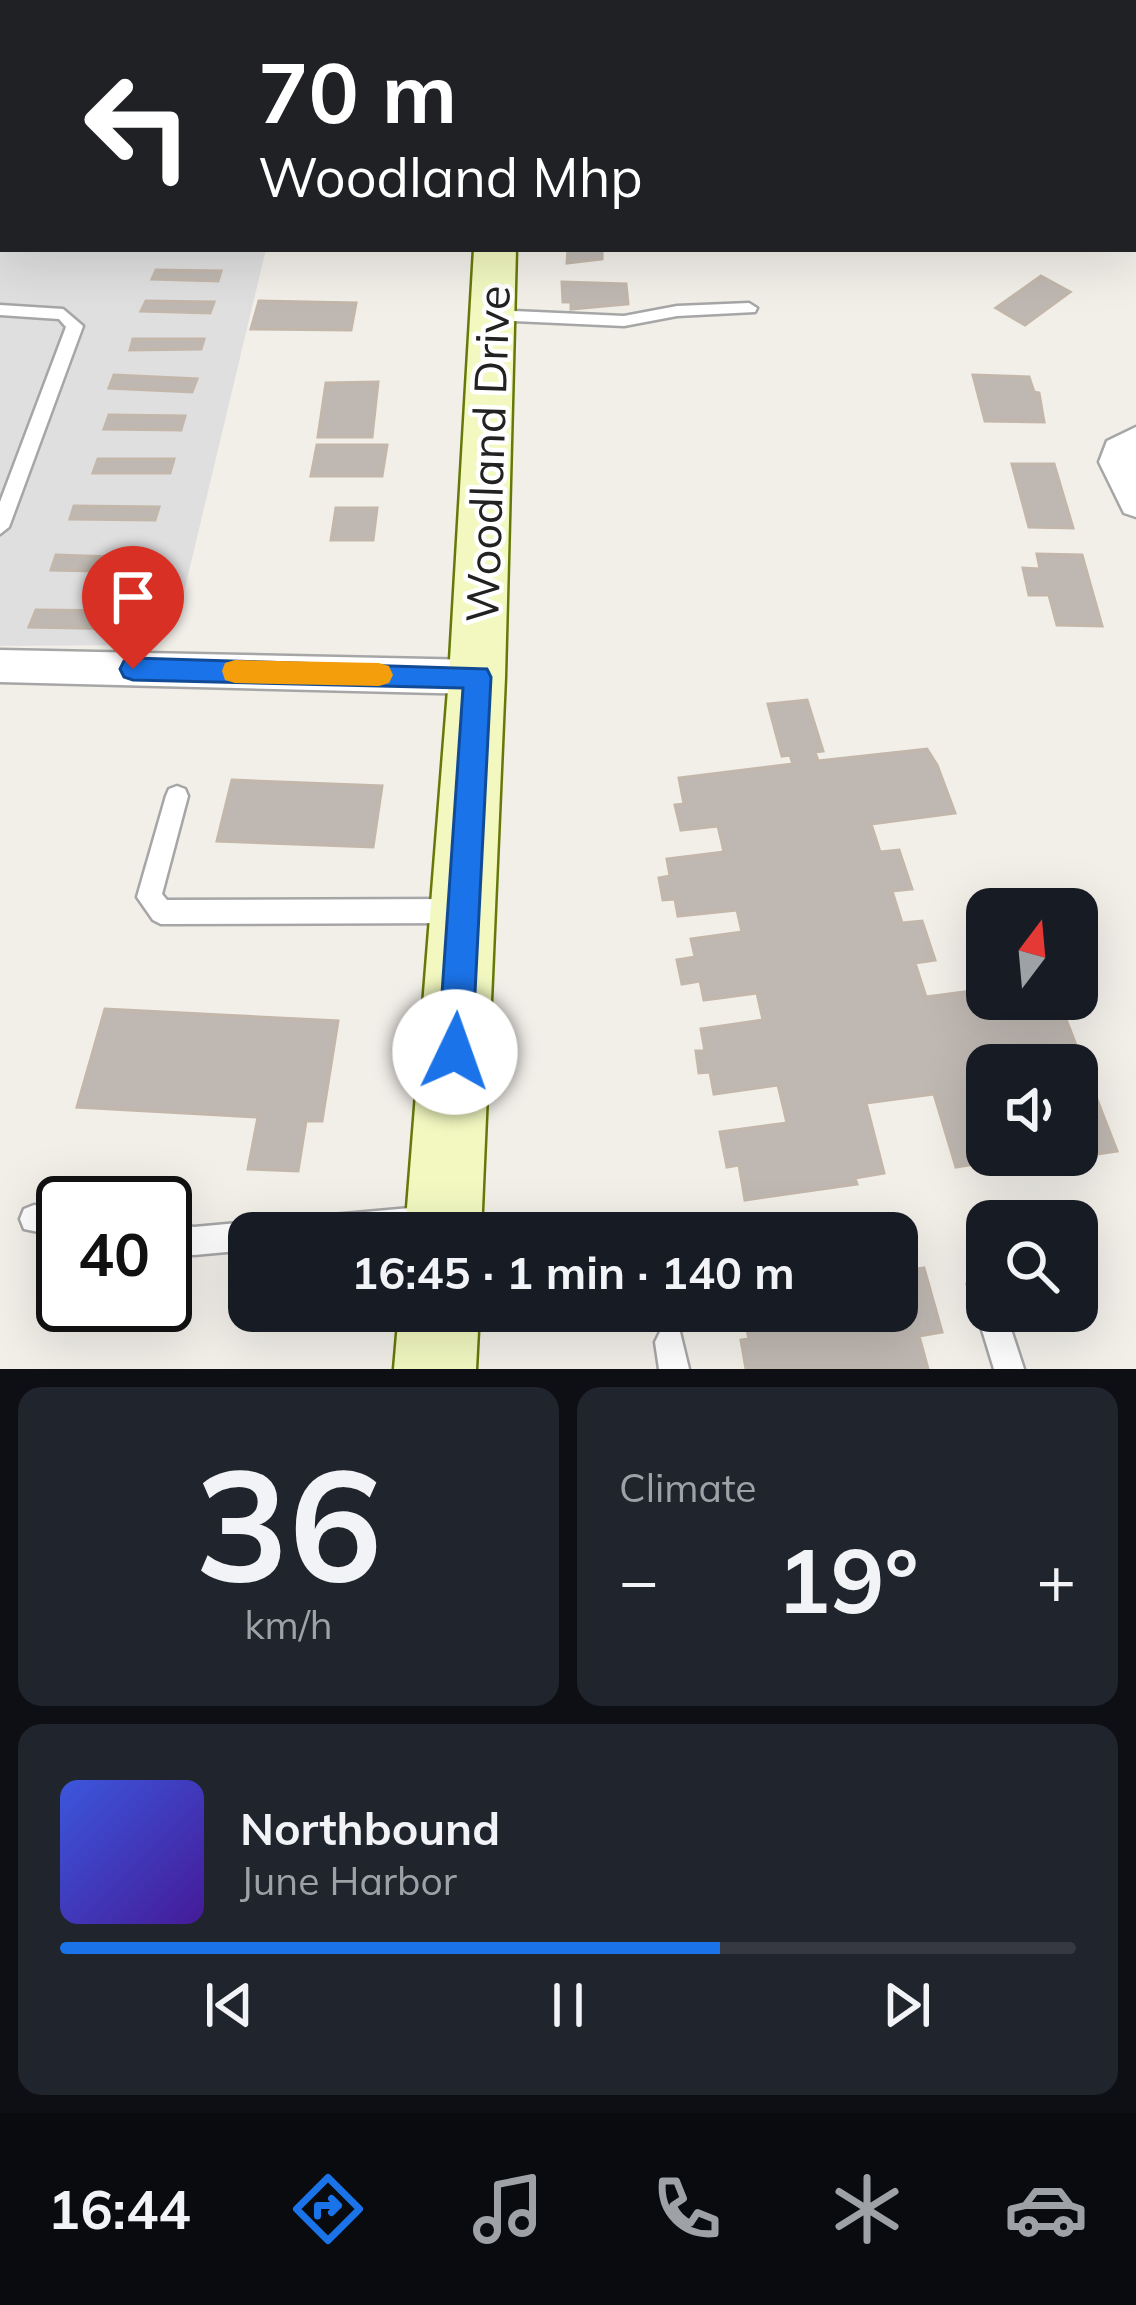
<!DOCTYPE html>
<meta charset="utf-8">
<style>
body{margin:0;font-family:Mulish,sans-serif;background:#20242c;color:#f1f3f6;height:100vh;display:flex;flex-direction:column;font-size:45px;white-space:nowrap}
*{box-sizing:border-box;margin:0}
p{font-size:39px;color:#9ea1a6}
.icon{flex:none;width:66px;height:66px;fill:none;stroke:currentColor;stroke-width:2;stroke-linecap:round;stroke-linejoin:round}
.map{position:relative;height:1369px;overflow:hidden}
.sheet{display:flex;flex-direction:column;gap:18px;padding:18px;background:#0d0f14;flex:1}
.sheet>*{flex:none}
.guide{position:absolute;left:0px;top:0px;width:1137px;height:252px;box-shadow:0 12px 48px #0002;background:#202124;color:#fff;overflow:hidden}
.needle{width:78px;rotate:16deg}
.controls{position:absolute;left:966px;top:888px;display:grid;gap:24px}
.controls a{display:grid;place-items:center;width:132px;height:132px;border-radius:24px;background:#171b24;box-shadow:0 12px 48px #0002;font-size:60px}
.speed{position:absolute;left:36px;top:1176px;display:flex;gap:24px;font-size:60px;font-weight:700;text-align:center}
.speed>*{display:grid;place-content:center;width:156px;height:156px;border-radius:50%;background:#171b24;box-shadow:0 12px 48px #0002;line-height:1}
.speed .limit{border:6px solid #111;border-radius:18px;background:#fff;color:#111}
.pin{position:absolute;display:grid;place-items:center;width:102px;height:102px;color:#fff;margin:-123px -51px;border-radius:50% 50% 50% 0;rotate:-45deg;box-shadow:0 0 12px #0007}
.pin .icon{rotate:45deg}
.me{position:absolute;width:132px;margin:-66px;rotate:3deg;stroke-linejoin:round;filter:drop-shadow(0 0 9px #0008)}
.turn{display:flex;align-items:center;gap:42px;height:252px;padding:0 60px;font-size:54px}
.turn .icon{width:156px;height:156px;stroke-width:2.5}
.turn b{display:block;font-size:84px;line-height:102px}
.big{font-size:90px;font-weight:700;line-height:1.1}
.sheet .tile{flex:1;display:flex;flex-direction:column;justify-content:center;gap:18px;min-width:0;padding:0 42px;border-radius:24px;background:#20242c}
.sheet .dial{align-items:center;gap:0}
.dial b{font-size:156px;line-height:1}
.song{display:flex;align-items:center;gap:36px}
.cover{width:144px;height:144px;border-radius:18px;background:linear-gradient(135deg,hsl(230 70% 55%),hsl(260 70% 35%))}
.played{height:12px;border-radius:6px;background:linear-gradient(90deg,#1a73e8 65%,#363941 65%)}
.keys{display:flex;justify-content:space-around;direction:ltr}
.heat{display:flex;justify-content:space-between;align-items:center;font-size:66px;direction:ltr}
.sheet .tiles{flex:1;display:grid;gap:18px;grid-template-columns:1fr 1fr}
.tile:last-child{grid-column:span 2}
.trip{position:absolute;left:228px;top:1212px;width:690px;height:120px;border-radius:24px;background:#171b24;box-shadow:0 12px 48px #0002;font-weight:700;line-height:120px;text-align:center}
.tab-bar{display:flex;height:192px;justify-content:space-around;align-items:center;background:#090b0e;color:#9ea1a6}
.tab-bar .icon{width:84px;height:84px}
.tab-bar .on{color:#1a73e8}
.tab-bar b{font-size:54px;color:#f1f3f6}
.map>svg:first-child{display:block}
</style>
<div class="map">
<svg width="1136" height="1369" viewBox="0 0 1136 1369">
<rect width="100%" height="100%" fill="#f2efe9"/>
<path fill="#e0dfdf" d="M0,0L310,3H3V249H266L177,621L135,645L0,646Z"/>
<path fill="#bfb8b2" stroke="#c3b7ab" stroke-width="3" d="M568,249H602V259L567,263Z
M156,270L221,271L218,281L152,279Z
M1041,276L1070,292L1025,325L996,308Z
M562,282L626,284L628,304L571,309V302H563Z
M146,301L214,302L210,313L141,311Z
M259,301L356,303L351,330L251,329Z
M133,339H204L201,349L130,350Z
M114,375L197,379L192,392L109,388Z
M973,375L1029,377L1034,392L1039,393L1044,422L985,421Z
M378,382L372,437H318L326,383Z
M109,415L185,416L181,430L104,429Z
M317,445H387L382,476H311Z
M98,459H174L170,473H93Z
M1012,464H1054L1073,528L1029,527Z
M74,506L159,507L155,520L70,519Z
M336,508H377L373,540H331Z
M1037,554L1082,555L1102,626L1057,625L1049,595H1029L1023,568L1040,569Z
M56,555L143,558L139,572L51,570Z
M36,610L135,611L130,629L29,627Z
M807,700L823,751L815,752L818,761L927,749L937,765L955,813L871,824L880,852L899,850L912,889L892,891L902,923L922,921L935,960L915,963L926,997L987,989V999H1058L1076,1045L1013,1054L1017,1065H987V1155H1077V1081L1089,1079L1117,1151L990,1170L988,1162L956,1167L934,1094L866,1103L884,1173L855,1178L857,1184L745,1200L739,1165L727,1167L720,1132L787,1123L778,1085L714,1094L710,1072L699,1073L696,1051H705L701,1029L763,1020L757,993L704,1000L700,981L682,984L677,960L695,957L691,939L742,932L737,910L678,916L675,899L663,900L659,878L670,876L667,859L724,852L718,826L681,830L675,805L684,804L679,778L793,764L790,755L782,756L768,704Z
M232,780L382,786L373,847L217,841Z
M105,1009L338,1021L322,1121H306L298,1171L248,1169L258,1117L77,1107Z
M924,1268L942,1332L919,1336L928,1369H746L741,1340L749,1339L743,1311H897V1272Z"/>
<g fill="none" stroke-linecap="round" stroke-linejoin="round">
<g stroke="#a6a6a6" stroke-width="5">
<path id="lane" d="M1134,37H1136V45H1134Z
M1134,162H1136V170H1134Z
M3,211V227L0,228V212Z
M749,303L757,308L755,312L677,316L624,326L493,320L485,315L493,310L624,316L677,306Z
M0,305L63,309L83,326L9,527L0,534V502L66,327L59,319L0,315Z
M177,786L185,789L188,796L162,894L167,900L457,899L465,903L469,911L465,919L457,923L161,924L153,920L137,897L166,796L169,789Z
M34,1205L63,1209V1237L24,1229L20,1219L24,1209Z
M432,1206L442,1210L446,1220L442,1230L434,1233H274L278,1223L288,1219Z
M249,1222L259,1226L262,1233H249V1250L194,1255L165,1251V1223L194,1227Z
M982,1270L987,1272V1311H1005L1024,1369H994L968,1284L972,1274Z
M670,1327L680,1332L689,1369H659L655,1342L660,1332Z"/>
</g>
<g stroke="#a6a6a6" stroke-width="5">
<path id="street" d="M0,67H3L0,86Z
M1134,130H1136V146H1134Z
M0,138H3V154H0Z
M1136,427V517L1124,513L1099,462L1107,441Z
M0,650L477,660L491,665L496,677L491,689L477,694L0,682Z"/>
</g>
<g stroke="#667908" stroke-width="5">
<path id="secondary" d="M487,0H519V3H487Z
M474,249H516L505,677L481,1233H405L449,677Z
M399,1311H479L476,1369H394Z"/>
</g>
<g stroke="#d72f5e" stroke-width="4">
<path id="highway" d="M1088,0H1127L1129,3H1090Z"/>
</g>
<use href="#lane" fill="#fff" fill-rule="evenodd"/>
<use href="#street" fill="#fff" fill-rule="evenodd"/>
<use href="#secondary" fill="#f2f8c0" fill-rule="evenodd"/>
<use href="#highway" fill="#e5949e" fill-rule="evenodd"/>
</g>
<path fill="#1a73e8" stroke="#114b97" stroke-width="3" d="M133,658L487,669L491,677L472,1052L467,1064L455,1069L443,1064L438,1052L463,688L133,680L124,677L120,669L124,661Z"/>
<path fill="#f59e0b" d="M235,660L379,663L389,666L393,675L389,683L379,686L235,683L225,680L222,671L225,663Z"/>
<g text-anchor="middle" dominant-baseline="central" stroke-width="9" stroke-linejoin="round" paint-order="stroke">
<g font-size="45" fill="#222" stroke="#fff">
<text transform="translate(487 454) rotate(-88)">Woodland Drive</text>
</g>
</g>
</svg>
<div class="controls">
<a><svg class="needle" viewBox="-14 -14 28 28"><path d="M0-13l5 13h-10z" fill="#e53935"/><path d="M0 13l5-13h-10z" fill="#9ea1a6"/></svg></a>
<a><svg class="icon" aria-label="sound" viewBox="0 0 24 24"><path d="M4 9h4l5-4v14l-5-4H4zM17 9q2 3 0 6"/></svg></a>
<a><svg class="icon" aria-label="search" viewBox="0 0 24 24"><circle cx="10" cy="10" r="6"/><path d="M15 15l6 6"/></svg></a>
</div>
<div class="speed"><div class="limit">40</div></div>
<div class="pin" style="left:133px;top:669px;background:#d93025"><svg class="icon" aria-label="arrive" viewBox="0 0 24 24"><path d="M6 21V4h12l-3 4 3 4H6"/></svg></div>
<svg class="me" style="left:455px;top:1052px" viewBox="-20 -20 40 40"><circle r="19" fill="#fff"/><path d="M0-13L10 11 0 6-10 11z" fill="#1a73e8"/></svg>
<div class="trip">16:45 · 1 min · 140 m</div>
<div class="guide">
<div class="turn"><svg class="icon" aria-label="left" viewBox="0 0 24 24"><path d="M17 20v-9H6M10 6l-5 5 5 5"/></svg><div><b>70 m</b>Woodland Mhp</div></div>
</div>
</div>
<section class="sheet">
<div class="tiles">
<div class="tile dial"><b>36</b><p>km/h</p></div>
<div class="tile"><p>Climate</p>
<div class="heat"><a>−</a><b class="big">19°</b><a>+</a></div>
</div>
<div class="tile">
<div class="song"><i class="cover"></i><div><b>Northbound</b><p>June Harbor</p></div></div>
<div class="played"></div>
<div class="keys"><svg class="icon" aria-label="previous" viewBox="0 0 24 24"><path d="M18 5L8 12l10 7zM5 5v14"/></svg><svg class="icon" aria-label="pause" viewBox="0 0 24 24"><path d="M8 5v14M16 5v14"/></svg><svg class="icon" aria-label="next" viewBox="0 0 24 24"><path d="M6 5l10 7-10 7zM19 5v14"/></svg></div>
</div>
</div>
</section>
<nav class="tab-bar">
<b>16:44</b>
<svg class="icon on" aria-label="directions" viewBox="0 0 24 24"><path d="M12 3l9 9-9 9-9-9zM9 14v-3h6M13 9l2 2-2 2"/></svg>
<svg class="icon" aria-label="music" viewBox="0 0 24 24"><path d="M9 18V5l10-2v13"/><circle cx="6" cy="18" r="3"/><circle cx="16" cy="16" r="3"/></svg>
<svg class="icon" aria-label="phone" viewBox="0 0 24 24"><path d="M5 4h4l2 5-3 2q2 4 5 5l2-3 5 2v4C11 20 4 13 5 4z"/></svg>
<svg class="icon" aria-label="climate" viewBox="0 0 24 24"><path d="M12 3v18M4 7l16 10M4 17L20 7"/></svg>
<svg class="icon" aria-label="car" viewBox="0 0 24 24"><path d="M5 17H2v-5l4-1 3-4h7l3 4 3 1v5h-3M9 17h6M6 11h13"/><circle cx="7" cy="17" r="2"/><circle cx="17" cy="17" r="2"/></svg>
</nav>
